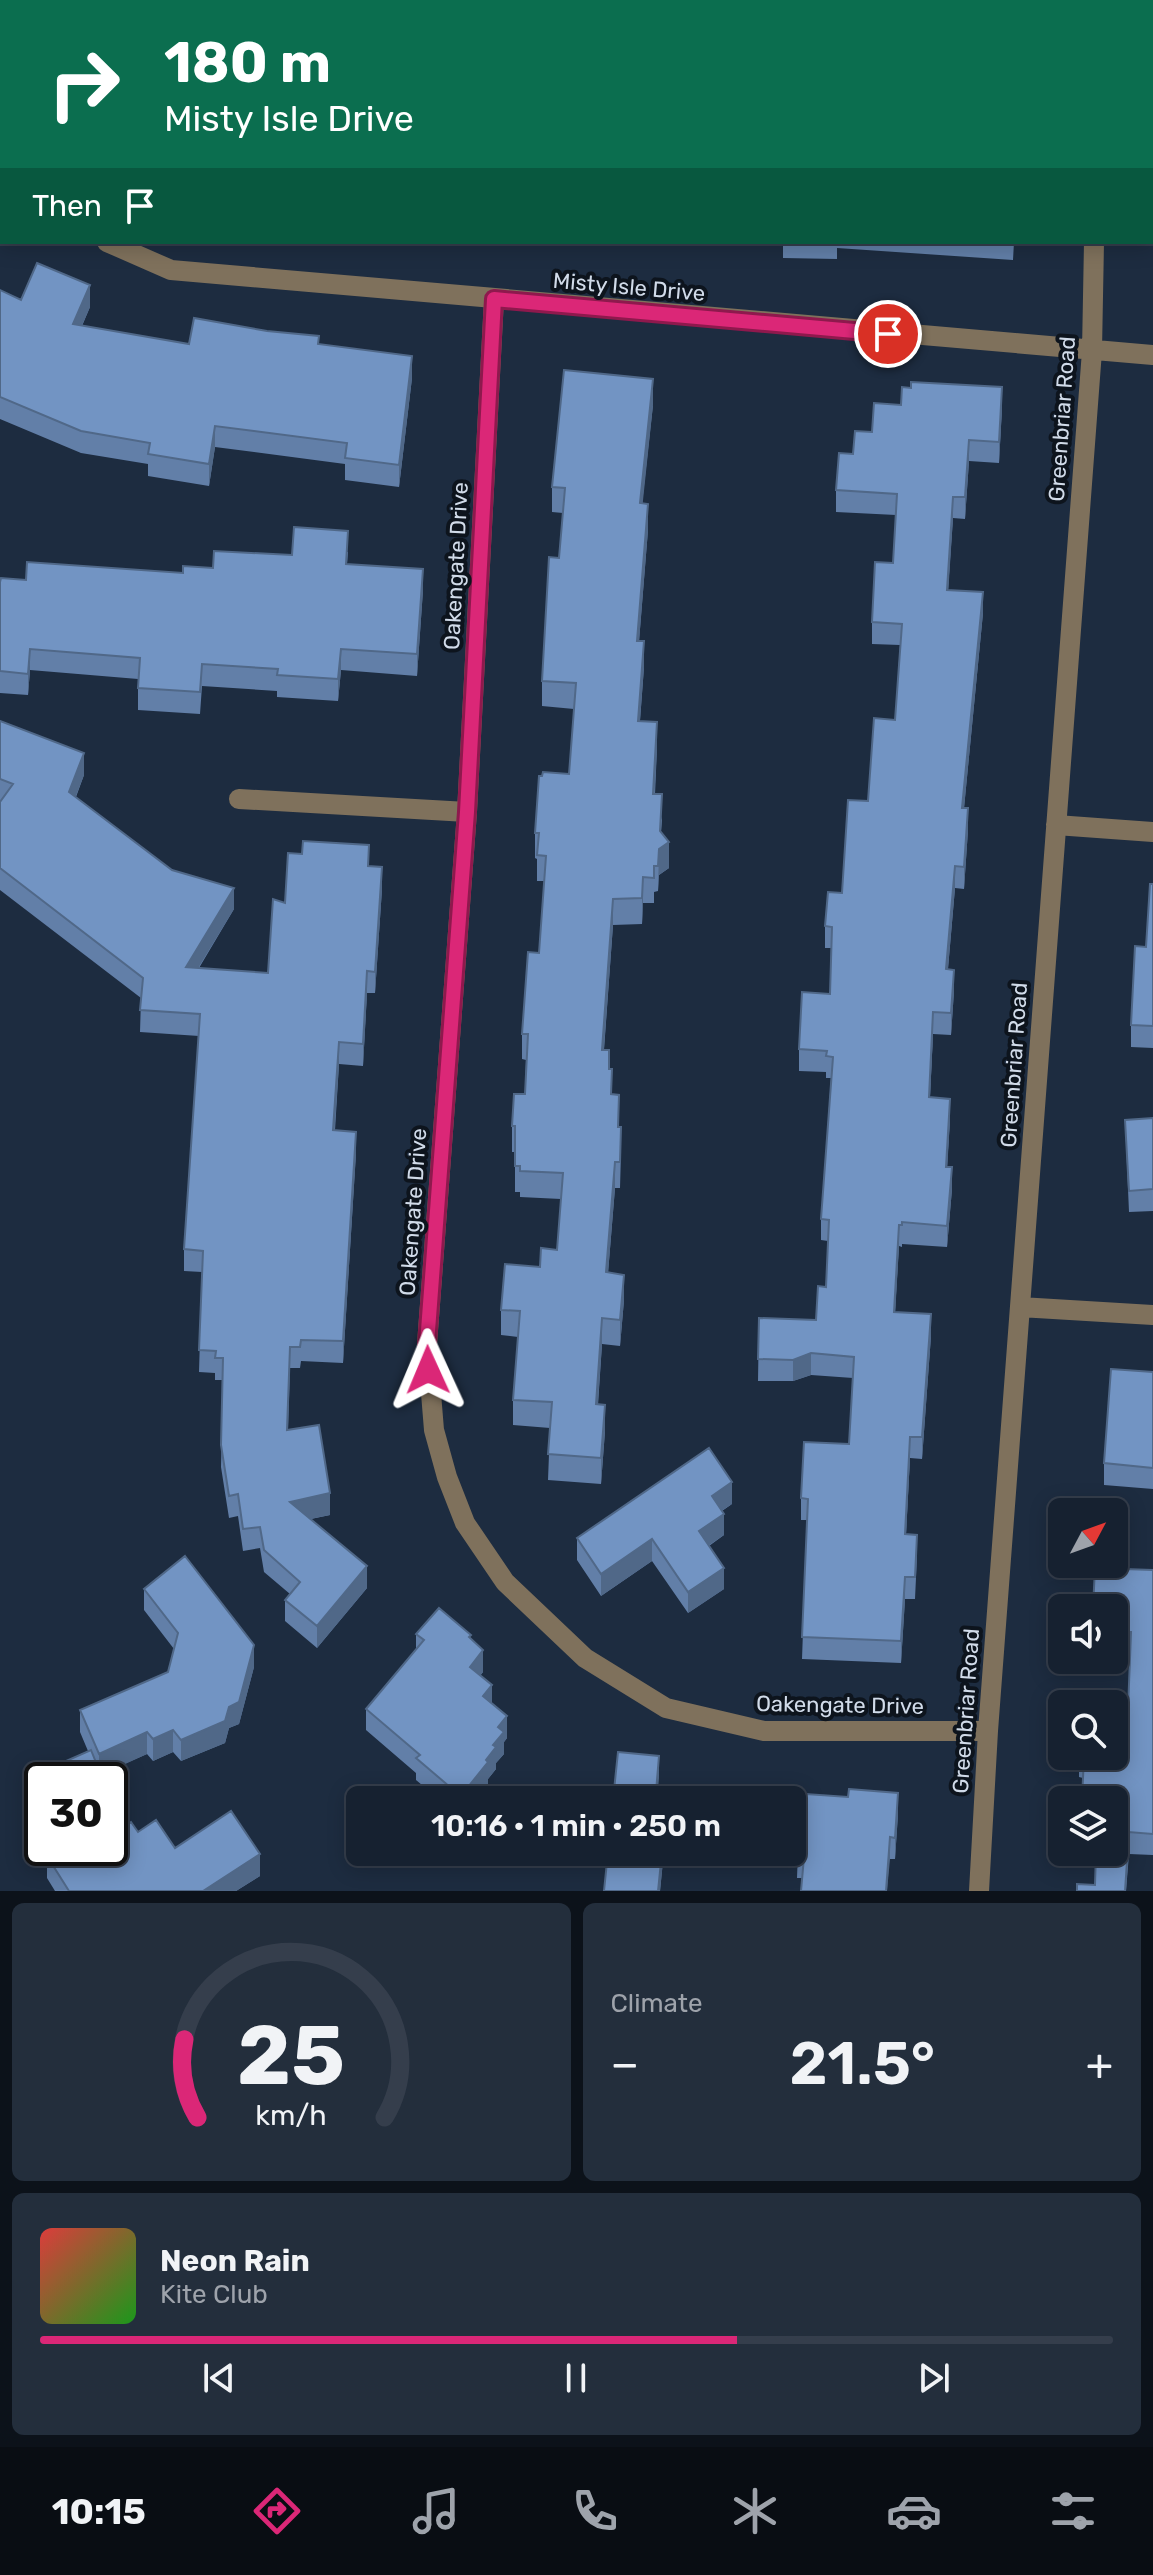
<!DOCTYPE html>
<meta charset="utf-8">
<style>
body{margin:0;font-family:Rubik,sans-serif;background:#232e3c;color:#f1f3f6;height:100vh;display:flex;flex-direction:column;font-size:30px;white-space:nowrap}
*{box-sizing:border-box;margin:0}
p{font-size:26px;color:#9ea3ab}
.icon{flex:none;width:44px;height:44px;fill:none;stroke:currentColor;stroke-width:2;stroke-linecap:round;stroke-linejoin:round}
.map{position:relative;height:1891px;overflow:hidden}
.details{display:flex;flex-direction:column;gap:12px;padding:12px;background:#0c121a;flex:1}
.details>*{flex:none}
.hud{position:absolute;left:0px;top:0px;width:1154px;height:244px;box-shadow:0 4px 20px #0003,0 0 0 2px #353e4c;background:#0b6e4f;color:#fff;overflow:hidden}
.needle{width:52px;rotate:49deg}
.fabs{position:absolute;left:1048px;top:1498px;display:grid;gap:16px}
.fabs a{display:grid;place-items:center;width:80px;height:80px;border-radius:12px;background:#162130;box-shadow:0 4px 20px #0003,0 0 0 2px #353e4c;font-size:40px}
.speed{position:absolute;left:24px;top:1762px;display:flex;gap:16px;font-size:40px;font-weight:700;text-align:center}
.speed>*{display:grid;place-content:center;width:104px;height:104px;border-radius:50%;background:#162130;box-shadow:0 4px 20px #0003,0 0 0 2px #353e4c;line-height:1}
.speed .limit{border:4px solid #111;border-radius:12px;background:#fff;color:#111}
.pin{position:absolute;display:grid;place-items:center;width:68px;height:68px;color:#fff;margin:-34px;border:4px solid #fff;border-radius:50%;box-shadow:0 2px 8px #0007}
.me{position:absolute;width:88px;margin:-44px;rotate:359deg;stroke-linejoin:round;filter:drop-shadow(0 0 6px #0008)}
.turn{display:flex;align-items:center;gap:28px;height:168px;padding:0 32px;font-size:36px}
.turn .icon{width:104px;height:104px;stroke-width:2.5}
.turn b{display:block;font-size:56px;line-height:68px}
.then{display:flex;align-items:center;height:76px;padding:0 32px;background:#0003;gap:16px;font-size:30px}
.big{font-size:60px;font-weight:600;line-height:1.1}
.details .widget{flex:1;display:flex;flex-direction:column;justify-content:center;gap:12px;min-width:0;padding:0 28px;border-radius:12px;background:#232e3c}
.details .dial{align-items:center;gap:0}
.dial svg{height:208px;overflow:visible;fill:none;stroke:#353e4c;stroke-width:7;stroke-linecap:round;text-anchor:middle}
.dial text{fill:#f1f3f6;stroke:none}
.song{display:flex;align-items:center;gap:24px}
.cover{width:96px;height:96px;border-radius:12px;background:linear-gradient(135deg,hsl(0 70% 55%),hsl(120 70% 35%))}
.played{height:8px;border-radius:4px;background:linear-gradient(90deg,#db2777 65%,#353e4c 65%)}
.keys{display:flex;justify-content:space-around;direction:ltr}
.heat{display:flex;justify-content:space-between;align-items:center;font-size:44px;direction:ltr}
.details .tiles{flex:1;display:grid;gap:12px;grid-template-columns:1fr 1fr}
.widget:last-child{grid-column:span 2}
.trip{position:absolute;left:346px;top:1786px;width:460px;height:80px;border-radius:12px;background:#162130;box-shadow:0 4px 20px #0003,0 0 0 2px #353e4c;font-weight:600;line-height:80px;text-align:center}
.tab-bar{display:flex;height:128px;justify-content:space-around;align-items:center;background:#090d13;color:#9ea3ab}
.tab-bar .icon{width:56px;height:56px}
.tab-bar .active{color:#db2777}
.tab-bar b{font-size:36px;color:#f1f3f6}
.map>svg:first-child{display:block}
</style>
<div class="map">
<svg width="1153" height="1891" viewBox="0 0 1153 1891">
<rect width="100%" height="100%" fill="#1d2c40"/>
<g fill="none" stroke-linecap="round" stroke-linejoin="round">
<path stroke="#7f715c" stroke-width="20" d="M1100,2V0
M0,194H2
M107,242L171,270L1153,355
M494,299L467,812L427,1344L434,1430L447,1477L465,1523L505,1582L585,1658L666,1708L764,1731H988
M239,799L467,812
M1056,825L1153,832
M1020,1307L1153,1315
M979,1891L988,1731L1092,351L1094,242"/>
</g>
<path fill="#627fa8" d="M577,242H612V244Z
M783,242H1014L1013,260L837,248V259L783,258Z
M0,290L21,300L90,307L82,326L189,344H319L412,378L399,487L345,480V464L215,447L209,486L148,476V464L81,453L0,419Z
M653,405L642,504L648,530L639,641L644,667L640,721L657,748L655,794L662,820L661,833L669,868L659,875L658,891L654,892V903H643L642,924L613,925L604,1050L609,1069L612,1095L619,1127L621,1153L620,1188H615L608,1273L624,1300L620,1346L602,1344L598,1405L605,1431L601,1484L548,1480L550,1428L513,1425V1400L518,1337L501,1335V1310L557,1250L561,1199L520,1197V1192H515V1152H512V1126L525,1094L526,1060L522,1059V1034L539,953L544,881H537V859L535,858V833L569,774L574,709L542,706V681L559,558L563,513L552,512V487Z
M901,405L1002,408L999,463L969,461L965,519L953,518L948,590L983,613L964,808L968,830L964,889L955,888L948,969L954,991L951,1035L933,1034L930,1097L950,1120L947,1167L952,1189L947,1247L902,1244V1247L899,1246L895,1312L931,1336L922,1459L910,1458L906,1534L917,1556L915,1599H905L901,1663L802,1659L807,1520H801V1498L849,1444L853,1378L811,1375L793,1381H758L759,1318L816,1320L826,1287L828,1241L821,1240V1219L831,1078H826V1072L799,1071V1049L830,994L831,948H825V926L842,893L868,801L895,720L900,645L872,644V622L893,563L896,515L836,512V490L853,454L872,432Z
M348,552L347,564L423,590L417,676L341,670L338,701L277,697V691L202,686L200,714L138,710V679L30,670L28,695L0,693V582L183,573L292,555Z
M0,721L84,775L76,797L172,870L234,909L199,968L268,973L285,903L369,866L382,889L375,993H367L363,1066L339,1064L335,1130L356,1153L343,1363L301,1361L300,1368H290L288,1430L330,1515L311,1519L367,1588L317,1648L285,1621V1600L290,1594L264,1572L260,1548L243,1551L238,1516L229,1518L221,1467L223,1380H215V1373L199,1372L202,1272L184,1271V1249L199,1036L140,1032L141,998L0,890Z
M1153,884V1048L1131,1047V1025L1146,947Z
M1153,1118V1211L1129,1212L1125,1120Z
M1153,1372V1489L1104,1485V1463Z
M732,1504L722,1511L724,1535L709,1546L724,1589L688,1613L652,1561L601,1596L577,1560V1538Z
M1153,1570V1855L1129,1854L1126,1891H1077L1095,1885L1114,1852L1083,1778L1079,1777V1756L1128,1710L1130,1654H1114V1608Z
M144,1589L254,1667L239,1724L229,1728L225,1743L181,1761L173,1752L153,1761L147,1754L101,1774L103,1780H50V1768L88,1751L80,1732V1710L168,1672L174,1649L144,1610Z
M416,1634L471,1639L483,1672L480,1676L507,1738L504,1742V1754L496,1763V1769L488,1779V1784L475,1800H440L416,1780V1773L366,1730V1709L416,1650Z
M898,1814L895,1859H890L802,1878H797L798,1850H795V1829Z
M123,1827L175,1848L260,1876L236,1891H55L47,1878V1856L56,1850L55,1848H110Z
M608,1852H719L718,1867L663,1861L660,1891H604Z"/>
<path fill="#506888" d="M2,0H10L9,2H2V21L0,26V5Z
M90,285V307L73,346V324Z
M412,356V378L399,487V465Z
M653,379V405L640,529V503Z
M1002,387V408L999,463V442Z
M215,426V447L209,486V464Z
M969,440V461L965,519V497Z
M953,497V518L947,611V590Z
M648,504V530L637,667V641Z
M423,569V590L417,676V654Z
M983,592V613L962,829V808Z
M644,641V667L638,746V721Z
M30,649V670L28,695V674Z
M341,649V670L338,701V679Z
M657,722V748L653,820V794Z
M84,753V775L69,814V792Z
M662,794L660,848L669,842V868L659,875L658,891L659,849Z
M968,808V830L964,889V867Z
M955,866V888L946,991V969Z
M382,867V889L375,993V972Z
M643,877V903L642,924V898Z
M234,888V909L186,988V967Z
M613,899V925L602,1075V1050Z
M954,970V991L951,1035V1013Z
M367,971V993L363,1066V1044Z
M933,1012V1034L929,1119V1097Z
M339,1042V1064L333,1152V1130Z
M950,1099V1120L946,1189V1167Z
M356,1132V1153L343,1363V1341Z
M615,1162V1188L606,1298V1272Z
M952,1167V1189L947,1247V1226Z
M899,1225V1246L894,1334V1312Z
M624,1275V1300L620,1346V1320Z
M931,1314V1336L922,1459V1437Z
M602,1318V1344L596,1430V1404Z
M811,1353V1375L793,1381V1360Z
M605,1405V1431L601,1484V1458Z
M910,1437V1458L905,1556V1534Z
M732,1482V1504L712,1517V1496Z
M330,1493V1515L290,1523V1502Z
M724,1514V1535L699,1552V1531Z
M652,1539V1561L601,1596V1574Z
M367,1566V1588L317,1648V1626Z
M724,1568V1589L688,1613V1592Z
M905,1577V1599L901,1663V1641Z
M254,1645V1667L239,1724L229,1728L225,1743L181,1761V1740Z
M483,1650V1672L470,1688V1667Z
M492,1685V1707L483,1696Z
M507,1716V1738L504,1742V1754L496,1763V1769L488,1779V1784L475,1800H464V1792L486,1760L493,1745L498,1727Z
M173,1730V1752L153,1761V1739Z
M147,1732V1754L99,1776V1754Z
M659,1756V1778L657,1800H656Z
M461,1789V1800H457V1793Z
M898,1793V1814L895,1859V1838Z
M890,1837V1859L887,1891H886Z
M662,1852H663V1861L660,1891H658Z
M260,1854V1876L236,1891H203Z"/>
<path fill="#7294c3" stroke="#506888" stroke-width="2" d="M946,0H1041V2H947Z
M37,263L90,285L73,324L189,344L194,318L267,331L319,336L318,344L412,356L399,465L345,458L347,443L215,426L209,464L148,454L150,443L81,431L0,397V290L21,300Z
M564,370L653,379L640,503L648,504L637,641H644L638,721L657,722L653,794H662L660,831L669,842L659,849L658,866H654V878L643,877L642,898L613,899L602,1050H609V1069H612L611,1094L619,1095L618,1127H621L620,1162H615L606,1272L624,1275L620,1320L602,1318L596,1404L605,1405L601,1458L548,1454L552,1402L513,1400L520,1311L501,1310L505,1264L540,1267L541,1248L557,1250L563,1173L520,1171V1166H515V1126H512L514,1094H525L528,1034H522L528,952L539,953L546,856L537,855L539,833H535L539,776H542L543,772L569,774L576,683L542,681L549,557L559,558L565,488L552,487Z
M911,382L1002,387L999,442L969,440L965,497H953L947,590L983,592L962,808H968L964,867L955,866L946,969L954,970L951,1013L933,1012L929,1097L950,1099L946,1167H952L947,1226L902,1222V1225H899L894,1312L931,1314L922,1437H910L905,1534L917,1535L915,1577H905L901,1641L802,1637L808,1499L801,1498L804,1442L849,1444L854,1357L811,1353L793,1360L758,1359L759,1318L816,1320L818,1286L826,1287L829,1220L821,1219L833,1057L826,1056L827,1051L799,1049L802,992L830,994L832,927L825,926L828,892L842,893L848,800L868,801L874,718L895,720L902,624L872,622L875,562L893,563L897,494L836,490L839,453L853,454L855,431L872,432L874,403L901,405L902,387L911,388Z
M294,527L348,531L346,564L423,569L417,654L341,649L338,679L277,675L278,669L202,664L200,692L138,688L140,658L30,649L28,674L0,671V582L1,578L26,580L27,562L183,573V566L213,568L214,551L292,555Z
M0,721L84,753L69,792L172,870L234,888L186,967L268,973L273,899L285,903L288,853L302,854L303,841L369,845L368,866L382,867L375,972L367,971L363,1044L339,1042L333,1130L356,1132L343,1341L301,1340L300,1347H290L287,1430L319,1425L330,1493L290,1502L367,1566L317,1626L285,1600L300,1582L264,1550L260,1527L243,1529L238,1494L229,1496L221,1445L223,1358H215L216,1351L199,1350L203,1251L184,1249L200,1014L140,1010L143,978L0,868V802L13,784L0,779Z
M1150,884H1153V1026L1131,1025L1135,946L1146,947Z
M1153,1118V1189L1129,1191L1125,1120Z
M1111,1369L1153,1372V1468L1104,1463Z
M709,1448L732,1482L712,1496L724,1514L699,1531L724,1568L688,1592L652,1539L601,1574L577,1538Z
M185,1556L254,1645L239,1702L229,1707L225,1721L181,1740L173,1730L153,1739L147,1732L99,1754L80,1710L168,1672L178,1633L144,1589Z
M1095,1568L1153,1570V1834L1129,1832L1125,1891H1077V1884L1095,1885L1096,1852H1114V1800H1082L1084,1756H1114V1709L1128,1710L1131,1632H1114V1608H1093Z
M439,1608L471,1635L469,1637L483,1650L470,1667L492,1685L483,1696L507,1716L498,1727L504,1732L493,1745L496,1747L486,1760L488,1762L464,1792L461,1789L457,1793L416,1758L420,1755L366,1709L424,1640L416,1634Z
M91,1750L103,1780H55L50,1768Z
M618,1752L659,1756L656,1792L723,1799V1800H613Z
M849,1789L898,1793L895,1838L890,1837L886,1891H801L804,1857L797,1856L800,1829H795L798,1796L806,1797V1794L848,1797Z
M110,1796L123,1827L131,1822L138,1832L156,1820L175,1848L231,1811L260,1854L203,1891H69L47,1856L59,1848H110Z
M608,1852H662L658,1891H604Z"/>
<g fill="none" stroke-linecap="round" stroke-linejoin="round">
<g stroke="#8e194d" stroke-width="20">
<path id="route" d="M428,1370L427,1344L467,812L494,299L888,334"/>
</g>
<use href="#route" stroke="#db2777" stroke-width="14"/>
</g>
<g text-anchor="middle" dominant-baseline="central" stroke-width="8" stroke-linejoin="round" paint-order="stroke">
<g font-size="22" fill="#d1dbe9" stroke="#0d141d">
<text transform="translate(629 287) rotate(5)">Misty Isle Drive</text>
<text transform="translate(1062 419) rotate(-86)">Greenbriar Road</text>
<text transform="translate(456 566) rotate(-87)">Oakengate Drive</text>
<text transform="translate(1014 1065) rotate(-86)">Greenbriar Road</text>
<text transform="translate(413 1212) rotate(-86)">Oakengate Drive</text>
<text transform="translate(840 1705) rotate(1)">Oakengate Drive</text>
<text transform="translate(966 1711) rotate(-86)">Greenbriar Road</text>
</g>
</g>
</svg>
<div class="fabs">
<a><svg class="needle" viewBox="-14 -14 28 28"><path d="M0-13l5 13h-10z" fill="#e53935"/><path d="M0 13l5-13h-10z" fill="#9ea3ab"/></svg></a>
<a><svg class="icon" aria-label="sound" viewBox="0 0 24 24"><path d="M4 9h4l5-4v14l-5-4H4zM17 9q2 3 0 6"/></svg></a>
<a><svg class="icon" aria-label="search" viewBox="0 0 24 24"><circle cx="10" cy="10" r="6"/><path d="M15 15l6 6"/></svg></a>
<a><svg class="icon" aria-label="layers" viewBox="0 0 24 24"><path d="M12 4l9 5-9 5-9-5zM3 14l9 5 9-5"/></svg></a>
</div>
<div class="speed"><div class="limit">30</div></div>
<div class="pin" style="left:888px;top:334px;background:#d93025"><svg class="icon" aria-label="arrive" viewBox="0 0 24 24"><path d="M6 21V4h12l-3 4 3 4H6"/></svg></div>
<svg class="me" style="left:428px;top:1370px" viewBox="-20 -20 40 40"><path d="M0-17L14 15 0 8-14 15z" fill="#db2777" stroke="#fff" stroke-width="4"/></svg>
<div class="trip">10:16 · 1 min · 250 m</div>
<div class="hud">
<div class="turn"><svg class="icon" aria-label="right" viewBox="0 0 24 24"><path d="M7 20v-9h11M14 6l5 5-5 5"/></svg><div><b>180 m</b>Misty Isle Drive</div></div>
<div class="then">Then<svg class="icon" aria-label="arrive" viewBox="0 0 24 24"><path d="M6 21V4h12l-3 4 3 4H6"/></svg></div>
</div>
</div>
<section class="details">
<div class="tiles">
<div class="widget dial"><svg viewBox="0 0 100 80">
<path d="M14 69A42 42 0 1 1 86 69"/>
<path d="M14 69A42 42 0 0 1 9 39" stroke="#db2777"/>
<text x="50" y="56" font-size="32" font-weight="700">25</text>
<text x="50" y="72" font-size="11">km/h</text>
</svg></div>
<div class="widget"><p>Climate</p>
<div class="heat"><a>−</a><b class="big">21.5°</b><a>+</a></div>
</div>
<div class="widget">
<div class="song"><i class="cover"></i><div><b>Neon Rain</b><p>Kite Club</p></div></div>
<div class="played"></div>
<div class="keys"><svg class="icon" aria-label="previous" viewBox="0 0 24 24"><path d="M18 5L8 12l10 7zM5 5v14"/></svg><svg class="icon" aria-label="pause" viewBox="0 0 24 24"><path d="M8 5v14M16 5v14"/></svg><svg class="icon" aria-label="next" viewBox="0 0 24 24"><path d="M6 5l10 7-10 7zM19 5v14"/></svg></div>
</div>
</div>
</section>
<nav class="tab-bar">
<b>10:15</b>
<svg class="icon active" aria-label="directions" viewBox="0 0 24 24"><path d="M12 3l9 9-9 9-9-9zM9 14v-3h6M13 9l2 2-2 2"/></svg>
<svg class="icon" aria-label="music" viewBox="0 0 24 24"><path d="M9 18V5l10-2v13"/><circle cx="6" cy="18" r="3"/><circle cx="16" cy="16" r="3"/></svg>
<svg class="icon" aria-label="phone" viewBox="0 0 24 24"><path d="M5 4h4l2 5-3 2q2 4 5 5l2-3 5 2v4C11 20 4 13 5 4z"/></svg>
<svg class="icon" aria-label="climate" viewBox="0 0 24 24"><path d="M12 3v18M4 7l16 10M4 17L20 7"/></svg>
<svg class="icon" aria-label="car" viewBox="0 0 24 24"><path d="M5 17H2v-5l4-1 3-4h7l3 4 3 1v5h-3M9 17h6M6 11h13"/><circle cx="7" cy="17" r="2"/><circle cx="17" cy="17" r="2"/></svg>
<svg class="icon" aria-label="filters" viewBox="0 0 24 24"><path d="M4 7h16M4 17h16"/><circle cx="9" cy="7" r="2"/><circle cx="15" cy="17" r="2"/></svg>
</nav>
